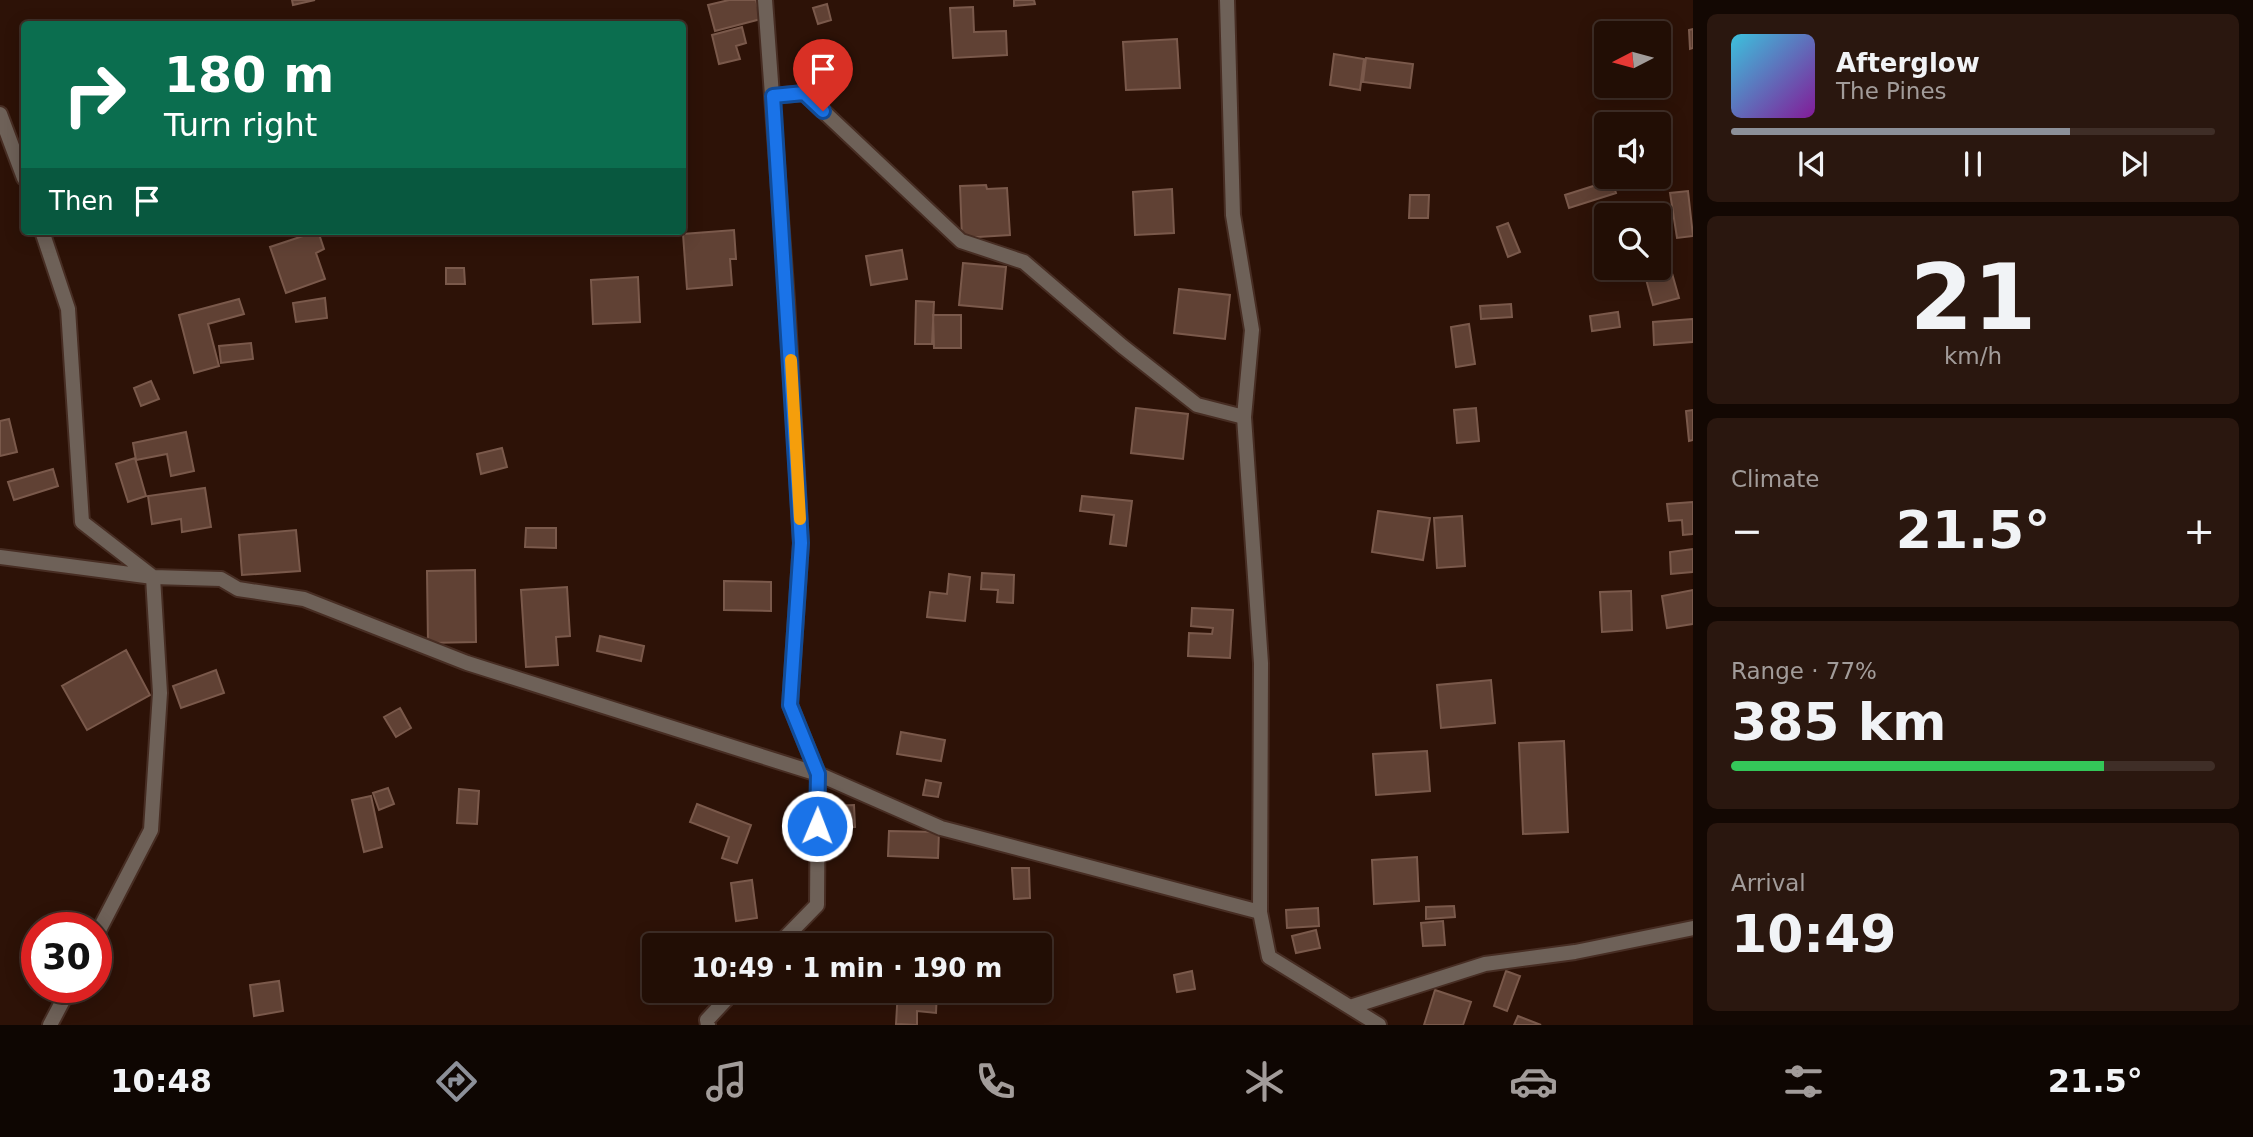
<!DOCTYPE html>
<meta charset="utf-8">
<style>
body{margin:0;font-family:"DejaVu Sans",sans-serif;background:#2a170f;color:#f1f3f6;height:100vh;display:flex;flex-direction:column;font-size:26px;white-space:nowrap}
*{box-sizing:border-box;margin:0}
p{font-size:23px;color:#a29c9a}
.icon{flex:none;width:38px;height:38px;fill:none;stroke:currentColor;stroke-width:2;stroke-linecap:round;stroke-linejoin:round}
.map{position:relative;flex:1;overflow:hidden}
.panel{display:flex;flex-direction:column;gap:14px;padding:14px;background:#130803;width:560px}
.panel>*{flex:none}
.hud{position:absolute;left:21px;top:21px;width:665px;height:214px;border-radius:7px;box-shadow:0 4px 18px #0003,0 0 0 2px #3f2e27;background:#0b6e4f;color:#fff;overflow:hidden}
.needle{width:46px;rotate:264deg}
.buttons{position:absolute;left:1594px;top:21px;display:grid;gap:14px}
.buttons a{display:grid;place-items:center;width:77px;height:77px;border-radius:7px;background:#220e05;box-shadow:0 4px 18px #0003,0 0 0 2px #3f2e27;font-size:35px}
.speed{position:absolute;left:21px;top:912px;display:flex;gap:14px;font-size:35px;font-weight:700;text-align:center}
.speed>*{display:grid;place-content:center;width:91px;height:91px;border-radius:50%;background:#220e05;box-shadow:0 4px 18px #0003,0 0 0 2px #3f2e27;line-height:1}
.speed .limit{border:10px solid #d22;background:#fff;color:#111}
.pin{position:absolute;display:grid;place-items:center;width:60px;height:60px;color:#fff;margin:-72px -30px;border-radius:50% 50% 50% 0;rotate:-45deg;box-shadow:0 0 7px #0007}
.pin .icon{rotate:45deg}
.me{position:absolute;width:77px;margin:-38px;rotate:1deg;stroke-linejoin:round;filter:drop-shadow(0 0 5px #0008)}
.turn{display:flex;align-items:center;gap:24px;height:147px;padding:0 28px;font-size:32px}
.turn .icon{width:91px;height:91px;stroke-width:2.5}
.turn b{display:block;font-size:49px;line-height:60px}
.then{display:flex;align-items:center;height:66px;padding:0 28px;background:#0003;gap:14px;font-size:26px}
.big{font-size:52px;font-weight:600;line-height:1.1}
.panel .widget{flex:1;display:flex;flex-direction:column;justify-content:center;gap:10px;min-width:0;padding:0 24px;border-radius:10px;background:#2a170f}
.panel .dial{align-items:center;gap:0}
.dial b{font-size:91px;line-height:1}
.song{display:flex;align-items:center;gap:21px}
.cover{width:84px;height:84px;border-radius:10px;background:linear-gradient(135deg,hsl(190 70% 55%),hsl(290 70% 35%))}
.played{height:7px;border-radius:4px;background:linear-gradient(90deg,#8c9099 70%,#3f2e27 70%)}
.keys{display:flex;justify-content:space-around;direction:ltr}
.heat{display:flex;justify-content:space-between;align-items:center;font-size:38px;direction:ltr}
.charge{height:10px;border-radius:5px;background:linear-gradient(90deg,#34c759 77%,#3f2e27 0)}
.trip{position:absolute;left:642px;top:933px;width:410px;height:70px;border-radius:7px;background:#220e05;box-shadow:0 4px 18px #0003,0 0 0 2px #3f2e27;font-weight:600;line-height:70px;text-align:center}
.dock{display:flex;height:112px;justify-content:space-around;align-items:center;background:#0e0602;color:#a29c9a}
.dock .icon{width:49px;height:49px}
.dock .on{color:#8c9099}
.dock b{font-size:32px;color:#f1f3f6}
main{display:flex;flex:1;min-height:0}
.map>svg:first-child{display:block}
</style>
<main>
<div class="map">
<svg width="1693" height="1025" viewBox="0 0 1693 1025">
<rect width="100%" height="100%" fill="#2d1207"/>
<path fill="#604134" stroke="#7a594b" stroke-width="2" d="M292,0H315L293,5Z
M729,0H756L761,19L715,31L708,5Z
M1014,0H1034L1035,4L1014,6Z
M827,4L831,20L818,24L813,8Z
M973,7L974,32L1006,31L1007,55L953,58L950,8Z
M742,27L746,43L736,46L740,59L719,64L712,35Z
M1693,29V48L1690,49L1689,30Z
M1177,39L1180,88L1126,90L1123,42Z
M1334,54L1364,59L1360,90L1330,85Z
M1366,58L1413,64L1410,88L1363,82Z
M1612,180L1616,193L1569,208L1565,195Z
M986,185L987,189L1007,188L1010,235L962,238L960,186Z
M1172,189L1174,233L1135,235L1133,192Z
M1688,191L1693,236L1677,238L1670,193Z
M1410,195H1429L1428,218H1409Z
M1508,223L1520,252L1508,257L1497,227Z
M734,230L736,259H730L732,285L687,289L683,234Z
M318,231L324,249L316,253L325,279L286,293L270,247Z
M902,250L907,279L871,285L866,256Z
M1666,252L1679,298L1653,305L1643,268H1659V254Z
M963,263L1006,267L1002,309L959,305Z
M446,268H464L465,284H446Z
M638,277L640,322L593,324L591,280Z
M1179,289L1230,295L1225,339L1174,333Z
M325,298L327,318L296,322L293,303Z
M239,299L244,314L208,324L219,366L194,373L179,315Z
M916,301L934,302L932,344H915Z
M1511,304L1512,317L1481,319L1480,306Z
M1618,312L1620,327L1592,331L1590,316Z
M933,315H961V348H934Z
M1693,319V342L1654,345L1653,322Z
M1469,324L1475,364L1456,367L1451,327Z
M251,343L253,359L221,363L219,346Z
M151,381L159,399L141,406L134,388Z
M1136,408L1188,414L1183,459L1131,453Z
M1476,408L1479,441L1457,443L1454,410Z
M1693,410V440L1689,441L1686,411Z
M9,419L17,452L0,456V421Z
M186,432L194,471L171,476L167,454L136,460L133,443Z
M502,448L507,467L481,474L477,454Z
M135,458L146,496L128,502L116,464Z
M53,469L58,486L14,500L8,482Z
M205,488L211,527L182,532L181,519L152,524L148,496Z
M1082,496L1132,501L1126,546L1110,544L1114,515L1080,511Z
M1693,502V534L1683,535L1682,520L1669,521L1667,504Z
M1378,511L1430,518L1423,560L1372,552Z
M1462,516L1465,566L1437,568L1434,518Z
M526,528H556V548L525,547Z
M296,530L300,571L242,575L239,535Z
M1693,549V572L1671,574L1670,552Z
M475,570L476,642L428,643L427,571Z
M982,573L1014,575L1013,603L997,602L998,590L981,589Z
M949,574L970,577L965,621L927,617L930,592L947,594Z
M724,581L771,582V611L724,610Z
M567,587L570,636L556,637L558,665L526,667L521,590Z
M1693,590V624L1667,628L1662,596Z
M1631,591L1632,630L1602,632L1600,592Z
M1192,608L1233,610L1230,658L1188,656L1189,633L1212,634L1213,628L1191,626Z
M600,636L644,646L641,661L597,651Z
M126,650L150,695L87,730L62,686Z
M216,670L224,693L181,708L173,686Z
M1491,680L1495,723L1441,728L1437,685Z
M400,708L411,728L396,737L384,717Z
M901,732L945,740L941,761L897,754Z
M1564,741L1568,832L1523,834L1519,743Z
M1427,751L1430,791L1376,795L1373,754Z
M926,780L941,783L938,797L923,795Z
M388,788L394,804L379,810L373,793Z
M459,789L479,791L477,824L457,823Z
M371,796L382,847L364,852L352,800Z
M697,804L751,825L737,863L722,858L729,837L690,822Z
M854,805L855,827L828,828L827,806Z
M889,831L939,832L938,858L888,856Z
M1417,857L1419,901L1374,904L1372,860Z
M1012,868H1029L1030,898L1014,899Z
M752,880L757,918L736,921L731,883Z
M1454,906L1455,917L1426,919V907Z
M1318,908L1319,926L1287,928L1286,910Z
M1443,921L1445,945L1423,946L1421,923Z
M1316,930L1320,948L1296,953L1292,936Z
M1192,971L1195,989L1177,992L1174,975Z
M1506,971L1520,976L1507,1011L1494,1006Z
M279,981L283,1011L254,1016L250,985Z
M898,990H937L936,1013L917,1011V1025L896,1024Z
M1435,990L1471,1002L1463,1025H1424Z
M1518,1016L1541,1025H1514Z"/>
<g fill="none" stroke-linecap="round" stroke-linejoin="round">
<g stroke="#472d23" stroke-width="18">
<path id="street" d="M765,0L787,300L801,543L790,705L818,774L817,905L778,945
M1227,0L1233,215L1252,330L1244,417L1261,663L1260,912L1269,957L1379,1025
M773,96L804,93L961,241L1024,262L1122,346L1197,405L1244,417
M0,114L24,178
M42,231L68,309L82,522L153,577L160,693L151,830L96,936
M0,557L153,577L221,579L238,589L304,599L467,663L818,774L941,828L1260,912
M1350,1007L1485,964L1575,952L1693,928
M50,1025L70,987
M708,1025L707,1020L735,990"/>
</g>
<use href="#street" stroke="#6e6158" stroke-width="14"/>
</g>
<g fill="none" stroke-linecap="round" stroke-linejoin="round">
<g stroke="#114b97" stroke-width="18">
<path id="route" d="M817,826L818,774L790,705L801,543L773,96L804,93L823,111"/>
</g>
<use href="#route" stroke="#1a73e8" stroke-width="12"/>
<path stroke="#f59e0b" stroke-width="12" d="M791,360L800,519"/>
</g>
</svg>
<div class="buttons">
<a><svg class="needle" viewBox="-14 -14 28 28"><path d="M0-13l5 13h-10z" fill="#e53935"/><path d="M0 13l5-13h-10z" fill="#a29c9a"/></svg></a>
<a><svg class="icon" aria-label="sound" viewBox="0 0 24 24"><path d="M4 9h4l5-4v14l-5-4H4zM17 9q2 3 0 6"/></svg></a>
<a><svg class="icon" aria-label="search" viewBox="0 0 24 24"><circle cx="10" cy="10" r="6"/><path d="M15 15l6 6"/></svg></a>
</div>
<div class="speed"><div class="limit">30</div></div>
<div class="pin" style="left:823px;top:111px;background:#d93025"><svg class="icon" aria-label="arrive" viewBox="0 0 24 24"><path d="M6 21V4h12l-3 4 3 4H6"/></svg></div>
<svg class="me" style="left:817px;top:826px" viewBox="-20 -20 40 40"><circle r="17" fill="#1a73e8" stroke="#fff" stroke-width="3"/><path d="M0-11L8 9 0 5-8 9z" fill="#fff"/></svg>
<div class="trip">10:49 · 1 min · 190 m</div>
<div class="hud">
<div class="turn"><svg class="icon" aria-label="right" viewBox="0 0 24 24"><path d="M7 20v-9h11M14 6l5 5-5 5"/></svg><div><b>180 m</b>Turn right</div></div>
<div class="then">Then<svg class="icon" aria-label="arrive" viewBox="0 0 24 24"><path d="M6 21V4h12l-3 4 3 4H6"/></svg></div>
</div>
</div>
<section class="panel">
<div class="widget">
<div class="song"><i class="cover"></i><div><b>Afterglow</b><p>The Pines</p></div></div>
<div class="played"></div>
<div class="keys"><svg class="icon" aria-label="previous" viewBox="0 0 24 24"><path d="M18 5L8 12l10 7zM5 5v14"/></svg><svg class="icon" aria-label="pause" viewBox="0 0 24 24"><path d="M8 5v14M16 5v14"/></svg><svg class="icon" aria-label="next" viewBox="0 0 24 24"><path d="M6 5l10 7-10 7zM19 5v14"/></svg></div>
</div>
<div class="widget dial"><b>21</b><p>km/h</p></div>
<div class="widget"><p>Climate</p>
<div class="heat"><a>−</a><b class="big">21.5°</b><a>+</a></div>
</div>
<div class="widget"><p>Range · 77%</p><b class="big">385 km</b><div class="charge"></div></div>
<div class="widget"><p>Arrival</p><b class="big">10:49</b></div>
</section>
</main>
<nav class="dock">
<b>10:48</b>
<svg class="icon on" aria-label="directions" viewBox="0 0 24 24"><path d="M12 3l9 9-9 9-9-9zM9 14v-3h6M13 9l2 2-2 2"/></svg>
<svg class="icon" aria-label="music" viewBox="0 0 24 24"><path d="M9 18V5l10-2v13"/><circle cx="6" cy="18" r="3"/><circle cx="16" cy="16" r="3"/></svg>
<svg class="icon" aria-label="phone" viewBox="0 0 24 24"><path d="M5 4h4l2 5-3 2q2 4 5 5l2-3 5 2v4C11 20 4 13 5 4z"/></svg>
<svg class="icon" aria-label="climate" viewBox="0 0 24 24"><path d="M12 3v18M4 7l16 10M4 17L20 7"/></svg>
<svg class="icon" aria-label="car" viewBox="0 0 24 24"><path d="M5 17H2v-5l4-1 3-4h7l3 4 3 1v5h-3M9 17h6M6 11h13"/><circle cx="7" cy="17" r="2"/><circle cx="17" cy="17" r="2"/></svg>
<svg class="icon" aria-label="filters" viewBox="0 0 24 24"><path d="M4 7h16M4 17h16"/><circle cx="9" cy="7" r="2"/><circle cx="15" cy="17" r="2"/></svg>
<b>21.5°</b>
</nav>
